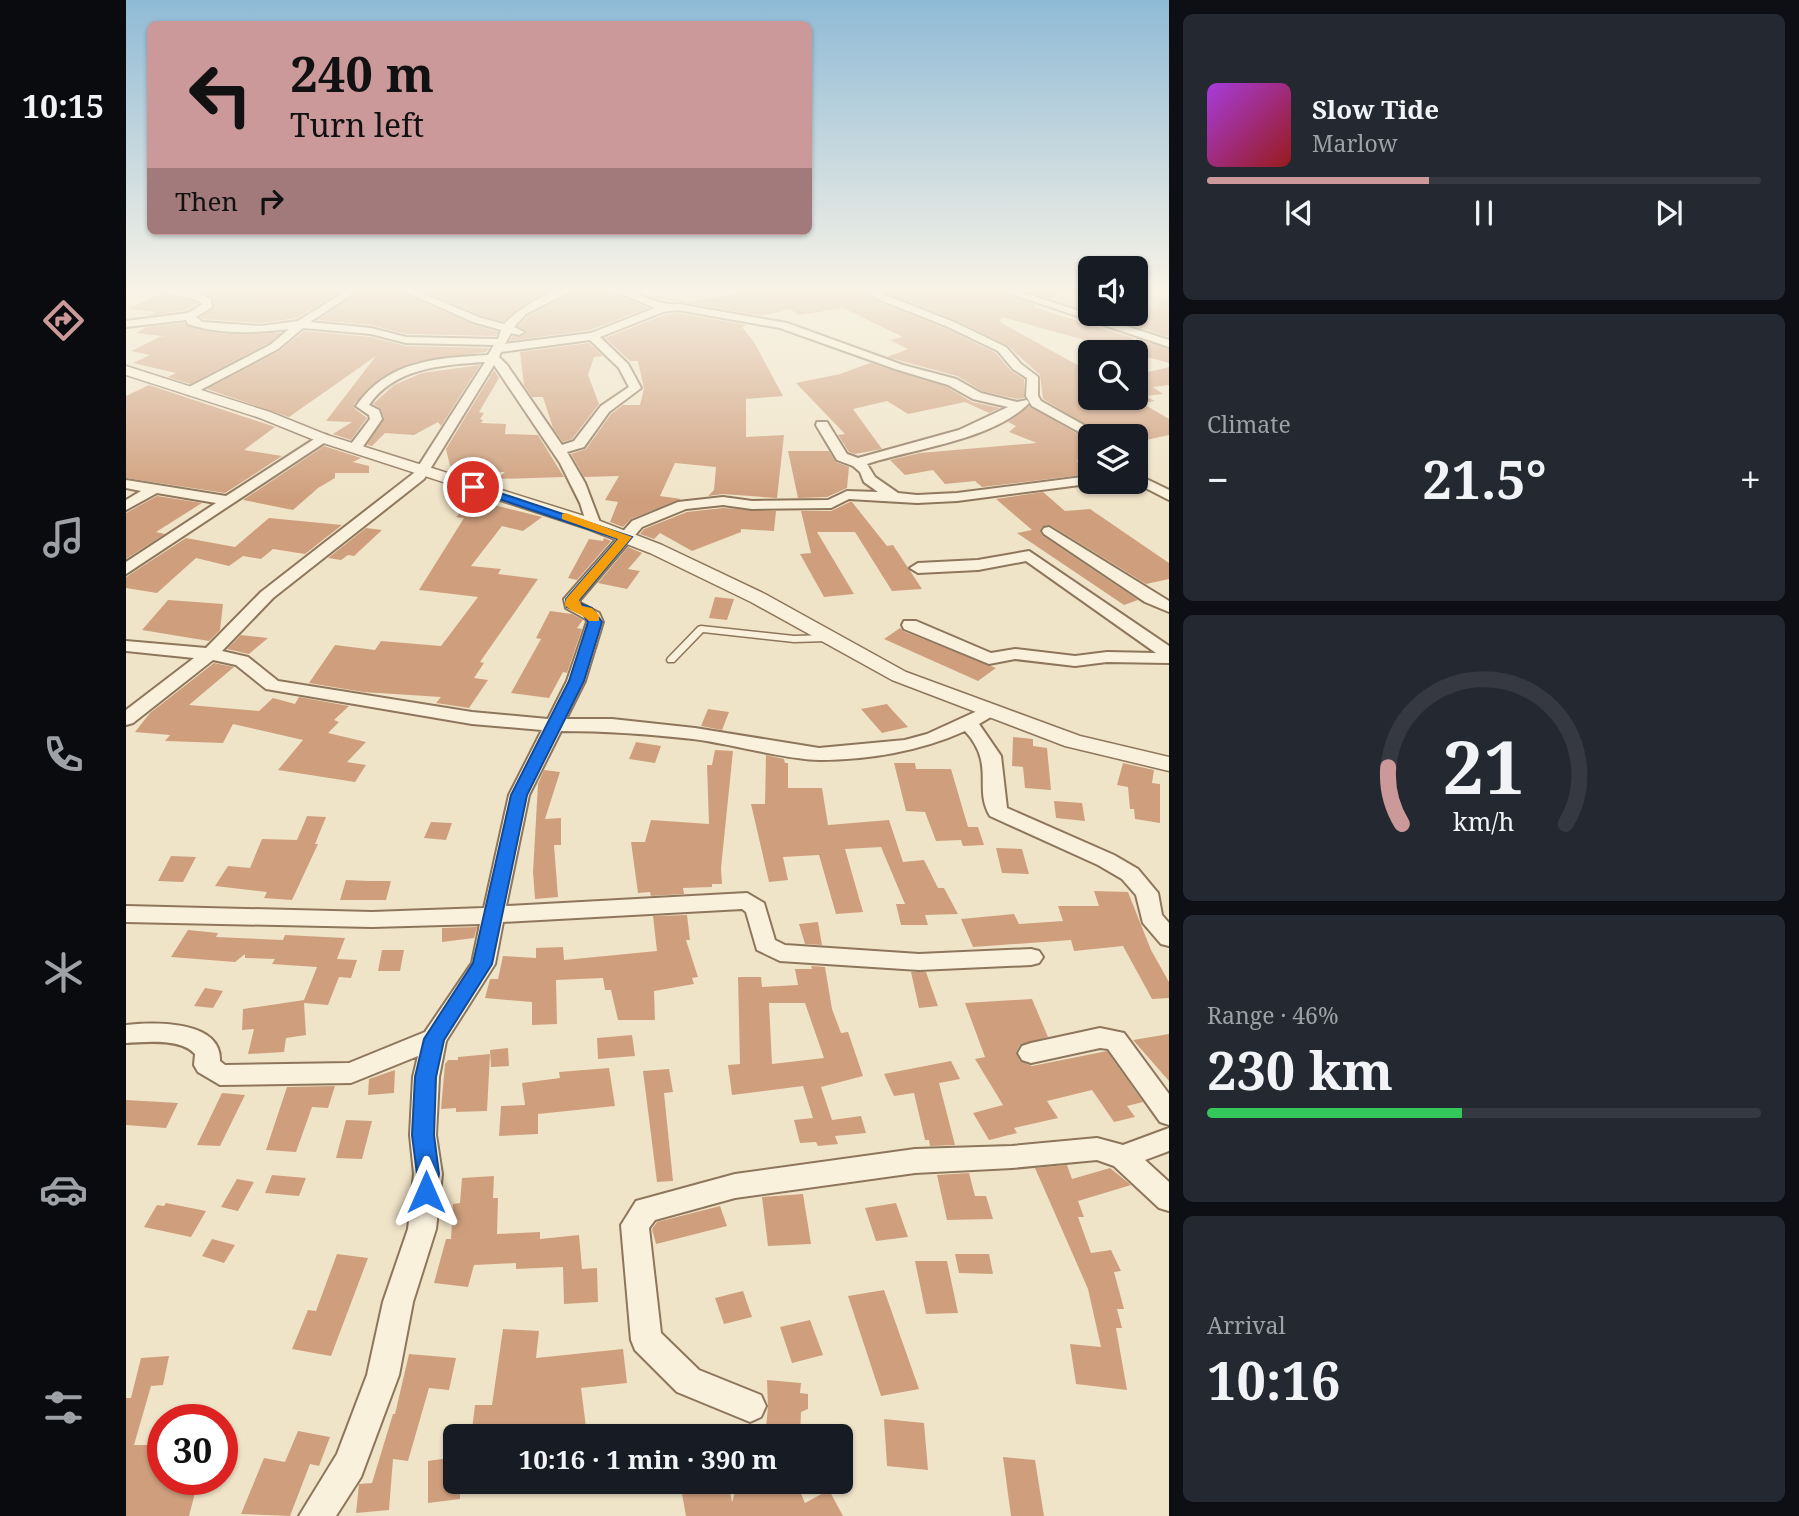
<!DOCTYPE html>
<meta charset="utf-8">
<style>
body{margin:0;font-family:"Noto Serif",serif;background:#242831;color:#f1f3f6;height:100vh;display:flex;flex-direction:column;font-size:26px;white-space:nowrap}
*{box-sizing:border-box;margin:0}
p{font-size:23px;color:#9ea1a6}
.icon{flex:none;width:38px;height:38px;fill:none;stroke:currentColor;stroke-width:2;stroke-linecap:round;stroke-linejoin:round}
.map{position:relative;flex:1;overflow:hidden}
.drawer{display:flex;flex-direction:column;gap:14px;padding:14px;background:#0d0f14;width:630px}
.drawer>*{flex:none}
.top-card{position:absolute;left:21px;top:21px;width:665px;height:214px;border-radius:10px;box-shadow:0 2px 5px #0004;background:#cc999b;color:#111;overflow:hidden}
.tools{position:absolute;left:952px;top:256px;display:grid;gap:14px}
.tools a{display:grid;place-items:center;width:70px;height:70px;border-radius:10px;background:#171b24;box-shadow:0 2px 5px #0004;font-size:35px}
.speed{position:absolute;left:21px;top:1404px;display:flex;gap:14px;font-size:35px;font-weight:700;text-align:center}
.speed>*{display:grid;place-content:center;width:91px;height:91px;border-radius:50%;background:#171b24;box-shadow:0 2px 5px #0004;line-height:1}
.speed .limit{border:10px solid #d22;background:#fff;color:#111}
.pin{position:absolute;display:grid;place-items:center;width:60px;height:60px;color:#fff;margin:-30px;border:4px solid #fff;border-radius:50%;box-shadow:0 2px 7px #0007}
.me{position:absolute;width:77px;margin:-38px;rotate:0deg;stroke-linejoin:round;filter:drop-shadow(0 0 5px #0008)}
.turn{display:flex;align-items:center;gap:24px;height:147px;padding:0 28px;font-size:32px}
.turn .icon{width:91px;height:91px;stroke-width:2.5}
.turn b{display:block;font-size:49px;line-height:60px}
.then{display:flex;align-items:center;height:66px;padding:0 28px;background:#0003;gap:14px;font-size:26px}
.big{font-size:52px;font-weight:700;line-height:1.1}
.drawer .tile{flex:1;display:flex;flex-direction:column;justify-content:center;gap:10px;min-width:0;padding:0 24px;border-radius:10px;background:#242831}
.drawer .dial{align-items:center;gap:0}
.dial svg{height:182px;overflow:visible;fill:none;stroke:#363941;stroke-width:7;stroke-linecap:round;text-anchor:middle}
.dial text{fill:#f1f3f6;stroke:none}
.song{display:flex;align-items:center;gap:21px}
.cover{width:84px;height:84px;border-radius:10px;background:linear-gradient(135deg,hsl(280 70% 55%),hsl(0 70% 35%))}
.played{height:7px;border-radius:4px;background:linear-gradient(90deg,#cc999b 40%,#363941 40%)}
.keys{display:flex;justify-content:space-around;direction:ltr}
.heat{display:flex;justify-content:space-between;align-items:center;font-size:38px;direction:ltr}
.charge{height:10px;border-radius:5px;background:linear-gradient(90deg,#34c759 46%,#363941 0)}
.trip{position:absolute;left:317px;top:1424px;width:410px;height:70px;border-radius:10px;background:#171b24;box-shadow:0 2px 5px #0004;font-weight:700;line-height:70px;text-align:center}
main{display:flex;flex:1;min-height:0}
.tab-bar{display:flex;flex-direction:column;width:126px;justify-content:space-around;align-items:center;background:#090b0e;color:#9ea1a6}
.tab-bar .icon{width:49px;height:49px}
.tab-bar .current{color:#cc999b}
.tab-bar b{font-size:32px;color:#f1f3f6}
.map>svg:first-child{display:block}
</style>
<main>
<nav class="tab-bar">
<b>10:15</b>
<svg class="icon current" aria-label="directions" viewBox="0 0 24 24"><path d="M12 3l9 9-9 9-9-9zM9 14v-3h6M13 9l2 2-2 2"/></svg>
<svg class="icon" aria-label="music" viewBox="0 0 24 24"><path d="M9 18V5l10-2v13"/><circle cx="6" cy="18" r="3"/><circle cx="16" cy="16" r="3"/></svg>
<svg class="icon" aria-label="phone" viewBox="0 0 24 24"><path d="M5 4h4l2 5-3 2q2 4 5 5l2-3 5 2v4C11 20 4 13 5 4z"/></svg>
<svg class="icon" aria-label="climate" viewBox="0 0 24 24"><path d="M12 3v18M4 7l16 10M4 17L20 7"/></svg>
<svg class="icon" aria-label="car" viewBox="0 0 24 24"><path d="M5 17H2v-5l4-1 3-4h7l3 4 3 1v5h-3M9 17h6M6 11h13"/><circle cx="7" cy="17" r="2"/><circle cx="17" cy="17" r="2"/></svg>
<svg class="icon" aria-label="filters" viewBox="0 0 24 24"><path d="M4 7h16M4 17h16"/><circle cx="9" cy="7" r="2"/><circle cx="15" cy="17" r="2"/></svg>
</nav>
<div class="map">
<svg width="1043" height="1516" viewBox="0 0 1043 1516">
<rect width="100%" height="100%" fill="#f0e4c8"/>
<path fill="#c9cf9b" d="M955,287H964V313H1010V287H1043V340L925,301Z"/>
<path fill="#cf9f7d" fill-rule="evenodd" d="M57,287L191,288L222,287L171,318L135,323L77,319L74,317L87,309L88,299L78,293Z
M239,287L267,288L346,324L372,332L370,336L280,334L245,325L192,320Z
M289,287H302L321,291L327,288L349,292V287H437L411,296L377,321L356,316Z
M647,287H743L739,292L750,301L819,328L870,353L885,371L898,379V398L891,399L856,391L831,376L761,357L782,349L764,340L777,337L717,308L673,315L664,309L636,316L526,297L531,295L562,302Z
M759,287H862L864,289L911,305L907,307L1007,338L1002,352L876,317L874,322L964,372V397H1010V375L1043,367V385L1027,387L1037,394L1019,396L1029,401L1016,403L1043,419V435L1011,442L1010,436H979L917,399L914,375L881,345L829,320L760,293L757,290Z
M886,287H949L924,299Z
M454,289L494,296L522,308L464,330L384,341L386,336L394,337L400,333L392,326L402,316Z
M32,294L70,302L72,304L61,310L22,316L30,312L2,309Z
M1043,300V337L1010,326V313Z
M552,313L621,325L616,327L628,342L657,396L620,399V437L658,435L651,498L597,494L582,496L588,490L590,467L549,463L534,496L555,499L505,519L497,527L484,522L492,502L479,500L493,476L458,477L445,454L460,449L485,414L497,405H514L518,389L512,361H504L479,338L538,315Z
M58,323L73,330L99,334L155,333L143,343L64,384L42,377L50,373L7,363L24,355L5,351L36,336L10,333L21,327Z
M178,331L245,337L280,346L363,348L360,352L288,362L256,377L228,404V408L241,418L225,440L207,434L226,422L200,421L250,356L163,417L81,389L153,351Z
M1010,339L1043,349V363L1010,354Z
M463,343L477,356L468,357L462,375L473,404L446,439L437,442L427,428L417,397H406L398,385L394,352Z
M744,363L821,387L846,402L874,408L863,413L839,402L782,414L761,401L727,409L756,449L729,454L723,452L712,435L719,434L670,383L714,374Z
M354,365L315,426L312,422L288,435L259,433L246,446L241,445L258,418L255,409L247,404L268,385L296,373Z
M368,370L373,378L353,412L358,413L354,419L357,420L355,423L380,424L379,434L412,435L438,477L371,479L379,472H334L336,465L324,466L320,449Z
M23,385L149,427L118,450L156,456L99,493L0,478V396Z
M903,406L964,441V452L955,454L951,461L964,474L856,487L849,481L819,484L807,470L779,475L764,460L794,453L911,443L883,432L890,426L882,422Z
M198,446L235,458L227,462L243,466V473H209V478L192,488L167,510L117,500Z
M662,451H703L710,462L723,467L721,488L701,497L672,498Z
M917,492L939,511L964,509L1043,563V579L1020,584L924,525L916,527L914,532L917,536L1012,600L998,605L891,533L906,530L870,499Z
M31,496L76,503L30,532L39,534L0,559V513Z
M348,500L416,517L397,531L376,526L345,566L375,569L372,574L412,579L354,662L358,663L348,678L362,680L343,708L310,703L315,697L237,692L183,683L209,645L249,650L255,641L315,646L352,597L293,590L338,518L330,517Z
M724,502H726L761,546L767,545L796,589L766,591L729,532H691L728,594L698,597L674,554L685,553L675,511H705Z
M597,508L650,511L648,531L615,529V532L566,551L534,533L528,539L514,534L518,529L561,512Z
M143,518L216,525L179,554L147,549L135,559L117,556L103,566L70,558L31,593L0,588V577L60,538L109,547Z
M240,528L256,530L228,556L222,555L215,560L202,558Z
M478,538L485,541L451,580L442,578L463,539L477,541Z
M502,547L516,553L502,569L514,571L501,589L472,583Z
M589,597L608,599L601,620L583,618Z
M42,600L97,604L94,630L83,641L16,630Z
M424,611L446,614L457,620L451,628L456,629L441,673L437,672L423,698L385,693L415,639L410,638Z
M774,628L777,631L870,668L852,681L758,639Z
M115,635L142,638L123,654L101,649Z
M88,663L108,667L63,705L133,711L147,698L169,704L173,697L223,706L208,720L213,722L202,733L240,742L221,762L240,765L229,782L152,770L177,740L107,724L97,743L39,741L44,735L9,732L24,713Z
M761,704L767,711L782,727L756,733L735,709Z
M582,709L603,712L596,730L575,726Z
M887,737L907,739V746L921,748L925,790L899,788L897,767L886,766Z
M510,742L535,746L529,763L503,759Z
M589,750L607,751L595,868L596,884H586V887L557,888L558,894L525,896L524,892L512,893L505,842H519L525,820L583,824L581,765H586Z
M640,755L658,759L659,763H662V788H696L702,825L763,820L777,862L798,860L812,888H818L832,914L799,915L802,925H775L770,904H779L755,847L719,849L737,912L710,914L693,855L657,857L662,880L643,882L625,804H639Z
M768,763H789L790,769H825L842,827H852L858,845L837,846L835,840L810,841L799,812L780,811Z
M997,763L1028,770L1026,783L1034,784V823L1009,819L1008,809H1004L1002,787L991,785Z
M418,770L434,772L419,819L435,818V845H428L432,897L409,899L407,872L412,784Z
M928,801L956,803L959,821L930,818Z
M181,816L200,817L189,844H192L166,900L138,898L141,892L89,886L102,866L124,868L136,839L171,840Z
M305,822L326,823L320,840L298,838Z
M870,848L896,849L903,874L876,873Z
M45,856L70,857L57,882L32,881Z
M220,880L243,881H265L260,900H214Z
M968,891L1002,892L1025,950L1043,982V998L1026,999L997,946L948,951L945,940L847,947L835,919L888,914L893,924L937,921L932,906H973Z
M561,915L564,940H560L572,977L566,978L568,984L528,991L529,1020H492L485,990H479L477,978L430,980L431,1024L406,1025V1002L359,998L364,979H372L377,956L410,958V948L437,947L438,960L531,951L527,916Z
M692,922L696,945L679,944L673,924Z
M351,927L348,938L316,942V928Z
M62,930L92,933L90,937L157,940L159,935L219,938L211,959L231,960L225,978L213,977L202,1005L178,1003L180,1035L160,1038L158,1052L122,1054L128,1029L116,1030L117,1009L178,1000L191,967L146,964L149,959L119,958V954L109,962L45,957Z
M256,950H278L274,971H252Z
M685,966L699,967L706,1009L715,1033L722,1032L737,1076L695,1087L706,1120L735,1116L740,1133L709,1136L712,1144L692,1146L690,1142L674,1143L668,1120L687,1118L677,1086L606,1095L602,1065L614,1064L612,977H635L636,987L672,985L669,969H686ZM643,1003H679L698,1058L646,1064Z
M785,972H800L812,1006L793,1008Z
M79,988L97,991L87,1008L68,1006Z
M906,999L922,1037L894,1045L890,1052L894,1061L906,1066L981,1051L1017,1102L1001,1106L1009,1117L988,1122L966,1090L921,1101L932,1118L888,1128L891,1133L863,1140L847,1113L877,1105L849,1059L859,1057L839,1003Z
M1043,1034V1081L1007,1040Z
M506,1035L509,1056L472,1059L471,1038Z
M382,1048L383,1066L365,1067L364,1050Z
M364,1054L361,1111L330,1112V1108L315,1109L319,1064L322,1060H332V1057Z
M825,1061L834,1079L813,1083L829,1145L804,1146L803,1140H799L788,1093L768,1096L758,1074Z
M483,1068L489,1106L412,1114V1134L373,1136L375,1106L399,1105L396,1083L434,1078L433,1072Z
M543,1069L547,1092L538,1093L547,1181L531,1182L517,1071Z
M269,1070L268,1093L242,1095L243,1079Z
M209,1086L202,1108L186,1107L170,1152L140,1150L161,1087Z
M96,1093L119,1095L94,1146L71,1145Z
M0,1100L52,1103L40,1128L0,1125Z
M220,1120L246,1121L236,1159L210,1158Z
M941,1165L946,1179L984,1168L1005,1185L952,1201L958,1217H952L965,1253L985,1250L995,1271L988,1272L998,1309H991L996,1328H990L1001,1390L950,1384L944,1344L975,1347L962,1289L909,1168Z
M843,1173L849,1196H860L867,1219L821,1220L811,1175Z
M146,1175L180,1178L173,1196L139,1193Z
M368,1176L367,1198H372L371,1234L414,1232V1239L453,1235L456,1269L471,1268L472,1302L438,1304L437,1267L390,1269V1263L348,1265L342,1287L308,1283L320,1239H325L327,1204L334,1203L336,1178Z
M111,1179L128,1182L112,1211L95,1207Z
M677,1194L685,1244L642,1246L636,1197Z
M40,1203L80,1211L65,1237L18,1227L31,1205L38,1206Z
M770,1203L782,1237L750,1241L739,1208Z
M594,1206L601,1226L530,1244L526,1229L531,1222Z
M86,1239L109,1245L98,1263L76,1256Z
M211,1254L242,1258L205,1356L166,1349L182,1310L190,1311Z
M829,1254H863L867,1274L833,1273Z
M789,1261H821L832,1313L800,1314Z
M758,1290L793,1389L755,1396L722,1296Z
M617,1291L626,1317L598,1324L589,1298Z
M684,1320L697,1355L666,1363L654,1327Z
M377,1329L413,1331L410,1358L497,1349L501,1383L455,1388L460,1427L409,1437H345L349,1405H366Z
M283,1354L330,1358L323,1390L303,1388L282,1461L267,1459L263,1510L230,1513L233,1484L246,1483L267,1414H269Z
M43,1356L37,1385L25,1386L8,1445H29L28,1449H37V1479H60L57,1489H70L63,1516H0V1398H5L15,1358Z
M641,1380L675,1383L674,1393L682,1394V1409L675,1412L674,1437H639L642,1407Z
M758,1419L798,1423L802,1470L761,1466Z
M172,1431L204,1437L193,1466L184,1464L164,1516L115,1514L138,1458L159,1462Z
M329,1457V1482H334V1499L302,1503V1461Z
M877,1457L909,1460L918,1516H885Z
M581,1482H602L606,1502L612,1482H670L679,1503L703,1490L717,1516H560L555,1488Z"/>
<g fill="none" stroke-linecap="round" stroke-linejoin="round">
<g stroke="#8d765c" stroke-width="3">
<path id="service" d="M575,626L668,636L701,635L705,638L701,641L668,642L577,632L548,662H542L541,660L542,658L572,627Z"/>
</g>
<g stroke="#8d765c" stroke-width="4">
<path id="minor" d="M15,287C36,285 66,288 85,299L86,307L70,317L76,322L135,326L172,321L226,287H237L184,322L245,328L280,337L372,339L375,330L347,322L269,287H281L355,318L378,324C396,306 427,287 453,287L400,314L388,327L398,332L393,335L385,333L379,344L465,333L529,308L479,287C504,285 527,307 552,304L661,323L777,365L830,379L855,393L891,402L901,400L903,403C867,440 790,448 741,464L749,477L772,493L791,495L831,493L964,476V481L969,483L831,501L791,503L723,499L705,508L626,509L597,505L560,509L516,527L454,600V603L473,613L477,622L459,681L440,719H486L569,728L693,748L779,740L801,734L860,707H872L875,711L853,724L875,756L881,808L988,855L1012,869L1032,893L1036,915L1043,923V946L1035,944L1017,923L1010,895L996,879L972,865L864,816C847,788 870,765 839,731C795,751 742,760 694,760C656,759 607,744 567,739C523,734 479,731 435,731L403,795L380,906L621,893L638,903L649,940L659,945L793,954L905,949L913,951L917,957L913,963L905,965L793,970L654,961L631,950L620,912L616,909L377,922L369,964L320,1041L313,1077L310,1135L316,1174L310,1229L287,1302L273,1375L235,1477L210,1516H173L211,1454L241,1375L257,1302L282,1229L288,1174L284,1135L287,1077L292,1056L225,1083L94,1085L72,1072L68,1065L69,1054C55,1038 19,1042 0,1043V1025C28,1022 96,1020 94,1061L99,1065L223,1063L299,1032L346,963L354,924L246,927L0,922V906L246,912L358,908L383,795L416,730L346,724L146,690L140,689L110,665L87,660L7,723L0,725V710L68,658L0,651V641L80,648L135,592L288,473L359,362C317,365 269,367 243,405L253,410L256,419L234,451L229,452L222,448L244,419L243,415L230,406C262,360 311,358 362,355L368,345L280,343L245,334L177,328L152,349L65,395L61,394V388L144,345L163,329C131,333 93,335 62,324L60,320L0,327V321L62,313L77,304L71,300ZM552,310L654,328L769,369L822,385L847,399L882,407L833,430L732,458L721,454L701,422H691L690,425L711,460L727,466L734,472L738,482L752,492L721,491L702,500L626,501L597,497L552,502L506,521L438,599L440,608L460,619L461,622L441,681L422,719L346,712L152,681L122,657L96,651L147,598L298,479L368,365L434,463L454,503L461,525L468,529L473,528L475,525L459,483L441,452L458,447L483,412L515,388L502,364L474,337L537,312ZM464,340L493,368L503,387L475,406L448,441L436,445L381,365L373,357L375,352Z
M746,287H756L753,291L759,295L828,322L880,347L895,364L912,377V396L915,401L977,436L964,438L906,406L900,396L901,378L887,369L872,351L820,326L751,299L742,292Z
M865,287H879L1043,340V347Z
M196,434L201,435V441L0,574V562L90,503L31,493L0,510V500L15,491L0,488V480L100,496Z
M1010,474L1043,490V500L1006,481H1010Z
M923,527L1043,601V612L1019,602L918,534L916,531L918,528Z
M903,551L1043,646V663L981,662L949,666L889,659L863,664L778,629L776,625L778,621H790L865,653L889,649L949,656L981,652L1030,653L900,561L852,570L792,573L784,568L792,563L852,560Z
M974,1028L998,1033L1043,1094V1125L1034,1122L982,1049L974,1048L905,1063L896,1060L892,1053L896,1046L905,1043Z
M1043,1128V1151L1019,1160L1043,1182V1211L1033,1208L988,1166L971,1160L886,1168L789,1173L609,1198L529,1220L523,1228L535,1333L573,1370L635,1395L640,1406L635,1417L624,1422L551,1392L509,1350L505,1340L495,1225L510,1201L609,1174L789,1149L886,1146L971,1138L997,1145Z"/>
</g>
<g stroke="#8d765c" stroke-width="3">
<path id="tertiary" d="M0,366L144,412L201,435L474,521L536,545L639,594L780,672L954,736L1043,757V771L939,746L766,680L625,602L524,553L462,529L191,441L134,418L0,375Z"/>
</g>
<use href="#service" fill="#faf1dc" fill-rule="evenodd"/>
<use href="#minor" fill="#faf1dc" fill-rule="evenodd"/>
<use href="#tertiary" fill="#faf1dc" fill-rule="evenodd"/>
</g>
<linearGradient id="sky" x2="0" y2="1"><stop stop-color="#8fbad6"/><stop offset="0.58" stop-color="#f8f3e6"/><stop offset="1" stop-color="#f8f3e6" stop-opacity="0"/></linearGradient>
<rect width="1043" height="499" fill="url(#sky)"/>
<path fill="#1a73e8" stroke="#114b97" stroke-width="2" d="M347,484L506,537L453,600V603L466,608L476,622L458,681L401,795L366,964L318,1040L310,1077L308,1135L313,1174L308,1199L300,1202L292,1199L288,1192L291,1174L286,1135L289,1077L298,1039L347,963L385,795L443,681L462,622L457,614L441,607L440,599L492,539L343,489V485Z"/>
<path fill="#f59e0b" d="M440,513L506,537L453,600L456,606L466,608L473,615V621H463C455,613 446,613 439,605L440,599L492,539L436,519V514Z"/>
</svg>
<div class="tools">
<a><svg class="icon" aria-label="sound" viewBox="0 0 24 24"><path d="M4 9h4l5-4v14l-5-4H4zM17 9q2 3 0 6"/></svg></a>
<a><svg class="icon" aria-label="search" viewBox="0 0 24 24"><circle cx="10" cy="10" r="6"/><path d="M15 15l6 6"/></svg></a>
<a><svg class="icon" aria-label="layers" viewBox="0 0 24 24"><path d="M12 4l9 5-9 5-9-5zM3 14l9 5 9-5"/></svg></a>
</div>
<div class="speed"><div class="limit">30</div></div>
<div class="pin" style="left:347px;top:487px;background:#d93025"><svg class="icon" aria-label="arrive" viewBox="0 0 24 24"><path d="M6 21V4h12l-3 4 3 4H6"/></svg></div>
<svg class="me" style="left:300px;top:1192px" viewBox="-20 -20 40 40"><path d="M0-17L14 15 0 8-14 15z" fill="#1a73e8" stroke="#fff" stroke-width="4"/></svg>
<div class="trip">10:16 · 1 min · 390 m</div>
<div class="top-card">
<div class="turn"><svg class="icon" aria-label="left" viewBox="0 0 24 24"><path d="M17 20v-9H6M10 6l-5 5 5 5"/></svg><div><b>240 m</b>Turn left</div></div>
<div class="then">Then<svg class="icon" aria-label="right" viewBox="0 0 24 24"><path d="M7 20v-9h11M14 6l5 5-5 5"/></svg></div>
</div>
</div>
<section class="drawer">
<div class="tile">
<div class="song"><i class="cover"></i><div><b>Slow Tide</b><p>Marlow</p></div></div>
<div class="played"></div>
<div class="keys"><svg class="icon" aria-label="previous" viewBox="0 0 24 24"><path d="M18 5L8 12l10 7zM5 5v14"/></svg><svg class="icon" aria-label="pause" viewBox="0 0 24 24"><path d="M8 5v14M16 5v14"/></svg><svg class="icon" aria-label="next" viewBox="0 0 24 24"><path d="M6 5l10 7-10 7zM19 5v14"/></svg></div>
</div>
<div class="tile"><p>Climate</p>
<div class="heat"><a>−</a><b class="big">21.5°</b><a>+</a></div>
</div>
<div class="tile dial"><svg viewBox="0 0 100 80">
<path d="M14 69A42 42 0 1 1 86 69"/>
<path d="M14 69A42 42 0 0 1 8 44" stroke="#cc999b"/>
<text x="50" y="56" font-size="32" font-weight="700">21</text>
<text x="50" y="72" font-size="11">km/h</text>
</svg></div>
<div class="tile"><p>Range · 46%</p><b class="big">230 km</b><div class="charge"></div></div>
<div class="tile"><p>Arrival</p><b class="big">10:16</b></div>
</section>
</main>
